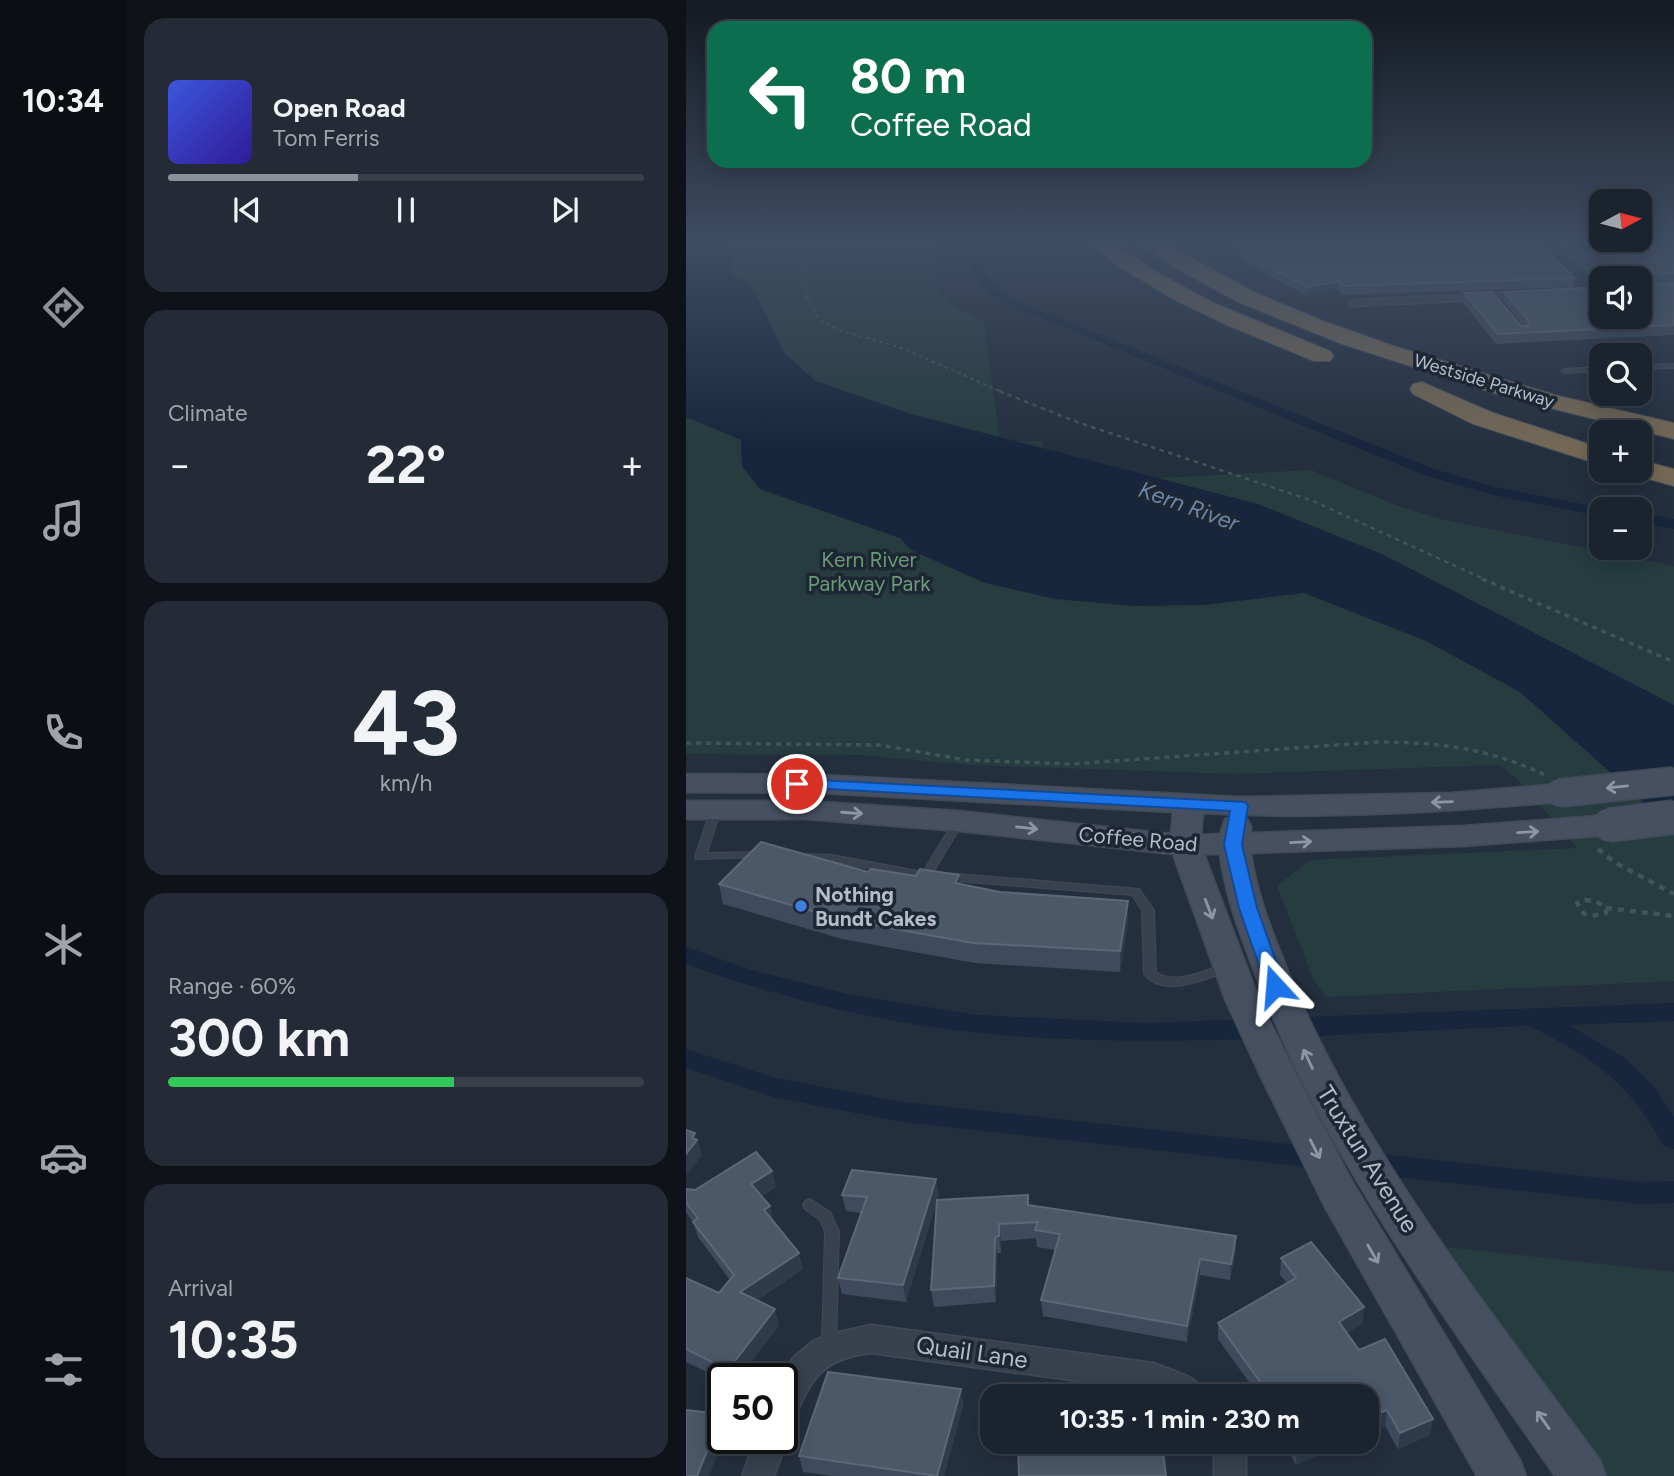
<!DOCTYPE html>
<meta charset="utf-8">
<style>
body{margin:0;font-family:Figtree,sans-serif;background:#242b36;color:#f1f3f6;height:100vh;display:flex;flex-direction:column;font-size:26px;white-space:nowrap}
*{box-sizing:border-box;margin:0}
p{font-size:23px;color:#a0a4aa}
.icon{flex:none;width:38px;height:38px;fill:none;stroke:currentColor;stroke-width:2;stroke-linecap:round;stroke-linejoin:round}
.map{position:relative;flex:1;overflow:hidden}
.side{display:flex;flex-direction:column;gap:18px;padding:18px;background:#0f1319;width:560px}
.side>*{flex:none}
.top-card{position:absolute;left:21px;top:21px;width:665px;height:147px;border-radius:21px;box-shadow:0 4px 18px #0003,0 0 0 2px #39404a;background:#0b6e4f;color:#fff;overflow:hidden}
.needle{width:46px;rotate:83deg}
.tools{position:absolute;left:903px;top:189px;display:grid;gap:14px}
.tools a{display:grid;place-items:center;width:63px;height:63px;border-radius:14px;background:#1b232e;box-shadow:0 4px 18px #0003,0 0 0 2px #39404a;font-size:35px}
.speed{position:absolute;left:21px;top:1363px;display:flex;gap:14px;font-size:35px;font-weight:700;text-align:center}
.speed>*{display:grid;place-content:center;width:91px;height:91px;border-radius:50%;background:#1b232e;box-shadow:0 4px 18px #0003,0 0 0 2px #39404a;line-height:1}
.speed .limit{border:4px solid #111;border-radius:10px;background:#fff;color:#111}
.pin{position:absolute;display:grid;place-items:center;width:60px;height:60px;color:#fff;margin:-30px;border:4px solid #fff;border-radius:50%;box-shadow:0 2px 7px #0007}
.me{position:absolute;width:77px;margin:-38px;rotate:341deg;stroke-linejoin:round;filter:drop-shadow(0 0 5px #0008)}
.turn{display:flex;align-items:center;gap:24px;height:147px;padding:0 28px;font-size:32px}
.turn .icon{width:91px;height:91px;stroke-width:2.5}
.turn b{display:block;font-size:49px;line-height:60px}
.big{font-size:52px;font-weight:700;line-height:1.1}
.side .card{flex:1;display:flex;flex-direction:column;justify-content:center;gap:10px;min-width:0;padding:0 24px;border-radius:21px;background:#242b36}
.side .dial{align-items:center;gap:0}
.dial b{font-size:91px;line-height:1}
.song{display:flex;align-items:center;gap:21px}
.cover{width:84px;height:84px;border-radius:10px;background:linear-gradient(135deg,hsl(230 70% 55%),hsl(250 70% 35%))}
.played{height:7px;border-radius:4px;background:linear-gradient(90deg,#8c9099 40%,#39404a 40%)}
.keys{display:flex;justify-content:space-around;direction:ltr}
.heat{display:flex;justify-content:space-between;align-items:center;font-size:38px;direction:ltr}
.charge{height:10px;border-radius:5px;background:linear-gradient(90deg,#34c759 60%,#39404a 0)}
.trip{position:absolute;left:294px;top:1384px;width:399px;height:70px;border-radius:21px;background:#1b232e;box-shadow:0 4px 18px #0003,0 0 0 2px #39404a;font-weight:700;line-height:70px;text-align:center}
main{display:flex;flex:1;min-height:0}
.tab-bar{display:flex;flex-direction:column;width:126px;justify-content:space-around;align-items:center;background:#0b0e12;color:#a0a4aa}
.tab-bar .icon{width:49px;height:49px}
.tab-bar .active{color:#8c9099}
.tab-bar b{font-size:32px;color:#f1f3f6}
.map>svg:first-child{display:block}
</style>
<main>
<nav class="tab-bar">
<b>10:34</b>
<svg class="icon active" aria-label="directions" viewBox="0 0 24 24"><path d="M12 3l9 9-9 9-9-9zM9 14v-3h6M13 9l2 2-2 2"/></svg>
<svg class="icon" aria-label="music" viewBox="0 0 24 24"><path d="M9 18V5l10-2v13"/><circle cx="6" cy="18" r="3"/><circle cx="16" cy="16" r="3"/></svg>
<svg class="icon" aria-label="phone" viewBox="0 0 24 24"><path d="M5 4h4l2 5-3 2q2 4 5 5l2-3 5 2v4C11 20 4 13 5 4z"/></svg>
<svg class="icon" aria-label="climate" viewBox="0 0 24 24"><path d="M12 3v18M4 7l16 10M4 17L20 7"/></svg>
<svg class="icon" aria-label="car" viewBox="0 0 24 24"><path d="M5 17H2v-5l4-1 3-4h7l3 4 3 1v5h-3M9 17h6M6 11h13"/><circle cx="7" cy="17" r="2"/><circle cx="17" cy="17" r="2"/></svg>
<svg class="icon" aria-label="filters" viewBox="0 0 24 24"><path d="M4 7h16M4 17h16"/><circle cx="9" cy="7" r="2"/><circle cx="15" cy="17" r="2"/></svg>
</nav>
<section class="side">
<div class="card">
<div class="song"><i class="cover"></i><div><b>Open Road</b><p>Tom Ferris</p></div></div>
<div class="played"></div>
<div class="keys"><svg class="icon" aria-label="previous" viewBox="0 0 24 24"><path d="M18 5L8 12l10 7zM5 5v14"/></svg><svg class="icon" aria-label="pause" viewBox="0 0 24 24"><path d="M8 5v14M16 5v14"/></svg><svg class="icon" aria-label="next" viewBox="0 0 24 24"><path d="M6 5l10 7-10 7zM19 5v14"/></svg></div>
</div>
<div class="card"><p>Climate</p>
<div class="heat"><a>−</a><b class="big">22°</b><a>+</a></div>
</div>
<div class="card dial"><b>43</b><p>km/h</p></div>
<div class="card"><p>Range · 60%</p><b class="big">300 km</b><div class="charge"></div></div>
<div class="card"><p>Arrival</p><b class="big">10:35</b></div>
</section>
<div class="map">
<svg width="988" height="1476" viewBox="0 0 988 1476">
<rect width="100%" height="100%" fill="#242f3e"/>
<path fill="#263c3f" d="M0,242H246C244,297 253,296 298,323L314,442L356,441L359,484L625,470L710,505L755,519L988,566V981L641,997L628,981L591,886L624,860L891,848L831,779L813,765L551,774L282,765L173,755L0,754Z
M761,1247L988,1272V1476H918Z"/>
<path fill="#17263c" d="M0,242H43L48,276L65,284L98,353L130,381L225,414L572,504L698,555L988,705V829L834,692L740,641L618,593L519,605L448,606L369,599L299,583L225,550L214,538L74,489L56,466L55,440L0,417Z"/>
<g fill="none" stroke-linecap="round" stroke-linejoin="round">
<path fill="#17263c" fill-rule="evenodd" d="M285,242H295C297,278 301,285 333,302L748,469L809,487L921,509H915V516L807,495L738,475L325,306C291,289 286,280 285,242Z
M954,513L988,519V529L954,523Z
M0,947L69,971L166,995L292,1015L458,1023L988,1003V1021L883,1025L939,1058L969,1088L988,1117V1149L978,1146C941,1080 909,1059 843,1026C660,1033 475,1051 293,1033C193,1023 94,998 0,964Z
M0,1049L90,1078L217,1102L952,1182L988,1181V1203L952,1204L217,1122L90,1098L0,1068Z"/>
<g stroke="#414a57" stroke-width="2">
<path id="service" d="M988,364V368L954,369V365Z
M915,367V371L878,373L875,371L878,369Z
M30,806L35,809L21,853L72,852L76,853L77,855L76,857L10,859L9,857L25,809Z
M273,818L278,821L246,874L247,876L246,879L242,880L146,861L122,860L118,859L117,857L118,855L122,854L146,855L237,872L269,819Z
M260,873L453,889L468,910L470,972C490,986 518,970 539,964L543,965L545,968L543,971C518,979 479,999 458,974L456,910L446,895L256,880L255,877L256,874Z
M124,1199L144,1212L153,1231L150,1346L148,1351L143,1353L138,1351L136,1346L139,1231L134,1220L119,1209L117,1205L119,1201Z"/>
</g>
<g stroke="#414a57" stroke-width="3">
<path id="minor" d="M872,242H883L920,278H915V282L911,281Z
M844,292L850,295L848,297L669,306L663,303L669,300Z
M185,1325L467,1363C487,1371 512,1375 521,1396H479L466,1391L185,1353C135,1359 126,1378 107,1421L96,1426L94,1379L107,1358L127,1341L140,1335Z
M96,1427L102,1438L88,1476H56L70,1438H96Z
M525,1442H557L560,1451V1476H528V1451Z"/>
</g>
<g stroke="#414a57" stroke-width="3">
<path id="secondary" d="M0,774L135,775L553,797L765,793L873,784L883,787L888,793L883,799L873,802C755,812 635,820 517,813L515,835L534,834L539,819L550,816L561,819L565,826V833L777,826L923,815L934,818L938,825L934,832L923,835L777,846L565,853C570,893 586,931 601,969C675,1150 799,1303 914,1460L920,1476H869C759,1317 639,1158 570,976C555,936 539,896 534,854H518L573,999L611,1077L667,1183L834,1460L840,1476H791L639,1207L575,1077L539,999L487,854L273,831L120,819H0V801H120L273,811L485,834L487,812L135,793L0,792Z"/>
</g>
<g stroke="#434c59" stroke-width="2">
<path id="motorway" d="M403,242H426L472,273L528,303L644,351L648,356L644,361H628L541,325L485,298L431,265Z
M452,242H476L568,292L637,321L708,346L869,395L988,423V439L820,397L656,344L552,302L486,266Z
M736,382L805,412L915,448V465L787,424L727,394L724,389L727,384Z
M954,460L988,469V486L944,474L942,471H954Z"/>
</g>
<path stroke="#3f5557" stroke-width="2" stroke-dasharray="3.5 3.5" stroke-linecap="butt" d="M98,242L105,252L118,262L120,294L133,320L153,330L216,348L318,393"/>
<path stroke="#3f5557" stroke-width="2.5" stroke-dasharray="4.5 4.5" stroke-linecap="butt" d="M313,391L391,422L627,501L800,580"/>
<path stroke="#3f5557" stroke-width="3.5" stroke-dasharray="5 5" stroke-linecap="butt" d="M796,579L988,662
M0,743L194,745L280,760L385,764L693,742C753,742 806,749 861,776"/>
<path stroke="#3f5557" stroke-width="4.5" stroke-dasharray="6 6" stroke-linecap="butt" d="M912,849L928,862L988,894
M899,900L910,901L920,908V913L906,916L898,914L891,903Z
M920,908L988,916"/>
<use href="#service" fill="#38414e" fill-rule="evenodd"/>
<use href="#minor" fill="#38414e" fill-rule="evenodd"/>
<use href="#secondary" fill="#465061" fill-rule="evenodd"/>
<use href="#motorway" fill="#746855" fill-rule="evenodd"/>
<g stroke="#414a57" stroke-width="30" stroke-linecap="butt">
<path id="secondary-bridge-far1" d="M873,793L988,781"/>
</g>
<g stroke="#414a57" stroke-width="36" stroke-linecap="butt">
<path id="secondary-bridge" d="M923,825L988,817"/>
</g>
<use href="#secondary-bridge-far1" stroke="#465061" stroke-width="27"/>
<use href="#secondary-bridge" stroke="#465061" stroke-width="33"/>
</g>
<path fill="#3f4b5c" d="M546,242H809L812,245L889,278L887,287L655,295L652,290L622,296L556,262Z
M903,242H988V282L954,284V278H942Z
M988,283V335L810,344L777,303L778,293L835,326L838,327L817,301L818,292L915,317Z
M182,872L230,876L273,875L274,884L314,892L442,901V921L434,972L289,963L156,939L37,904L33,884Z
M250,1179L253,1195L251,1200L342,1195L343,1205L550,1236V1252L544,1280L514,1275L501,1342L357,1316L355,1300L370,1250L351,1247L350,1238L315,1241V1253H311L310,1302L248,1307L245,1290L250,1203L220,1302L156,1294L152,1278L175,1213L160,1211L156,1195Z
M90,1187L76,1196L88,1221L117,1269L71,1300L93,1325L52,1379H37V1380L0,1362V1278L33,1293L44,1280L12,1237L7,1222L0,1212V1189L9,1190Z
M595,1258L678,1307L676,1323L661,1333L673,1350L744,1435L712,1449L699,1426L681,1433V1396H573L532,1339V1323L601,1283L594,1275Z
M275,1389L277,1405L258,1476H147L117,1472L113,1456Z
M598,1442H661L610,1465Z"/>
<path fill="#2f3b4b" d="M652,281V290L622,296V287Z
M273,875L275,895L269,883Z
M442,901V921L434,972V951Z
M9,1133L16,1155L0,1176V1154L6,1138Z
M86,1171L90,1187L70,1200L65,1184Z
M250,1179L253,1195L220,1302L217,1285Z
M84,1206L88,1222L78,1210Z
M313,1224L315,1241V1253L313,1236Z
M550,1236V1252L544,1280L545,1264Z
M309,1237L311,1253L310,1302L308,1286Z
M113,1253L117,1269L59,1308L54,1292Z
M514,1259V1275L501,1342V1326Z
M678,1307L676,1323L651,1339L653,1322Z
M89,1309L93,1325L52,1379H45L42,1370Z
M275,1389L277,1405L258,1476H251Z
M701,1410L699,1426L681,1433V1418Z
M36,1414L38,1438L23,1476H11Z
M747,1419L744,1435L712,1449L714,1433Z
M627,1442H661L610,1465L611,1449Z"/>
<path fill="#4b5868" stroke="#5c6777" stroke-width="2" d="M550,242H809L812,245L854,244L889,278L656,286L652,281L622,287L556,254Z
M914,242H988V273L956,274L953,277Z
M988,283V325L812,334L778,293L806,292L835,326L841,327L843,321L818,292L900,288L915,289V317H954V286Z
M75,842L182,872L185,869L230,876L234,869L273,875L269,883L314,892L442,901L434,951L287,943L153,919L33,884Z
M0,1130L9,1133L6,1138L11,1140L0,1154Z
M70,1152L86,1171L65,1184L84,1206L78,1210L113,1253L54,1292L89,1309L42,1370L0,1349V1278L33,1293L48,1275L7,1222L12,1218L0,1203V1189L9,1190Z
M166,1170L250,1179L217,1285L152,1278L181,1197L156,1195Z
M342,1195V1205L550,1236L545,1264L514,1259L501,1326L355,1300L374,1234L349,1230L352,1222L313,1224V1236L309,1237L308,1286L245,1290L251,1200Z
M625,1242L678,1307L653,1322L673,1350L699,1339L747,1419L714,1433L701,1410L681,1418V1396H584L580,1390L532,1323L610,1278L595,1258Z
M142,1372L275,1389L251,1476L113,1456Z
M469,1391L470,1396H430Z
M0,1410L36,1414L11,1476H0Z
M332,1442H476L480,1476H333Z
M608,1442H627L611,1449Z"/>
<defs><path id="oneway-shaft" d="M-6 0H5M1.5-3L5.5 0L1.5 3" fill="none" stroke-width="1.6" stroke-linecap="round" stroke-linejoin="round" transform="scale(1.75)"/></defs>
<g stroke="#8e96a5">
<use href="#oneway-shaft" transform="translate(931 787) rotate(174)"/>
<use href="#oneway-shaft" transform="translate(756 802) rotate(178)"/>
<use href="#oneway-shaft" transform="translate(166 813) rotate(4)"/>
<use href="#oneway-shaft" transform="translate(341 828) rotate(6)"/>
<use href="#oneway-shaft" transform="translate(842 832) rotate(-3)"/>
<use href="#oneway-shaft" transform="translate(615 842) rotate(-3)"/>
<use href="#oneway-shaft" transform="translate(523 909) rotate(69)"/>
<use href="#oneway-shaft" transform="translate(622 1059) rotate(-115)"/>
<use href="#oneway-shaft" transform="translate(629 1149) rotate(63)"/>
<use href="#oneway-shaft" transform="translate(687 1254) rotate(60)"/>
<use href="#oneway-shaft" transform="translate(857 1420) rotate(-125)"/>
</g>
<linearGradient id="sky" x2="0" y2="1"><stop stop-color="#141a22"/><stop offset="0.54" stop-color="#3f4d63"/><stop offset="1" stop-color="#3f4d63" stop-opacity="0"/></linearGradient>
<rect width="988" height="449" fill="url(#sky)"/>
<path fill="#1a73e8" stroke="#114b97" stroke-width="2" d="M111,779L559,802L562,806L556,845L571,908L599,986L596,991H582L553,908L538,845L544,811L106,787L103,784L106,780Z"/>
<circle fill="#3f7fe0" stroke="#1d2633" stroke-width="2.5" cx="115" cy="906" r="7"/>
<g text-anchor="middle" dominant-baseline="central" stroke-width="7" stroke-linejoin="round" paint-order="stroke">
<g font-size="18" fill="#b4bcc9" stroke="#1d2633">
<text transform="translate(798 381) rotate(17)">Westside Parkway</text>
</g>
<g font-size="21" fill="#6b9a76" stroke="#1d2633">
<text x="183" y="559">Kern River<tspan x="183" dy="24">Parkway Park</tspan></text>
</g>
<g font-size="21" fill="#b4bcc9" stroke="#1d2633">
<text transform="translate(452 839) rotate(5)">Coffee Road</text>
</g>
<g font-size="21" font-weight="bold" fill="#b4bcc9" stroke="#1d2633" text-anchor="start">
<text x="129" y="894">Nothing<tspan x="129" dy="24">Bundt Cakes</tspan></text>
</g>
<g font-size="23" font-style="italic" fill="#6d86a8" stroke="#1d2633">
<text transform="translate(503 506) rotate(20)">Kern River</text>
</g>
<g font-size="24" fill="#b4bcc9" stroke="#1d2633">
<text transform="translate(682 1159) rotate(58)">Truxtun Avenue</text>
<text transform="translate(286 1352) rotate(8)">Quail Lane</text>
</g>
</g>
</svg>
<div class="tools">
<a><svg class="needle" viewBox="-14 -14 28 28"><path d="M0-13l5 13h-10z" fill="#e53935"/><path d="M0 13l5-13h-10z" fill="#a0a4aa"/></svg></a>
<a><svg class="icon" aria-label="sound" viewBox="0 0 24 24"><path d="M4 9h4l5-4v14l-5-4H4zM17 9q2 3 0 6"/></svg></a>
<a><svg class="icon" aria-label="search" viewBox="0 0 24 24"><circle cx="10" cy="10" r="6"/><path d="M15 15l6 6"/></svg></a>
<a>+</a>
<a>−</a>
</div>
<div class="speed"><div class="limit">50</div></div>
<div class="pin" style="left:111px;top:784px;background:#d93025"><svg class="icon" aria-label="arrive" viewBox="0 0 24 24"><path d="M6 21V4h12l-3 4 3 4H6"/></svg></div>
<svg class="me" style="left:589px;top:986px" viewBox="-20 -20 40 40"><path d="M0-17L14 15 0 8-14 15z" fill="#1a73e8" stroke="#fff" stroke-width="4"/></svg>
<div class="trip">10:35 · 1 min · 230 m</div>
<div class="top-card">
<div class="turn"><svg class="icon" aria-label="left" viewBox="0 0 24 24"><path d="M17 20v-9H6M10 6l-5 5 5 5"/></svg><div><b>80 m</b>Coffee Road</div></div>
</div>
</div>
</main>
